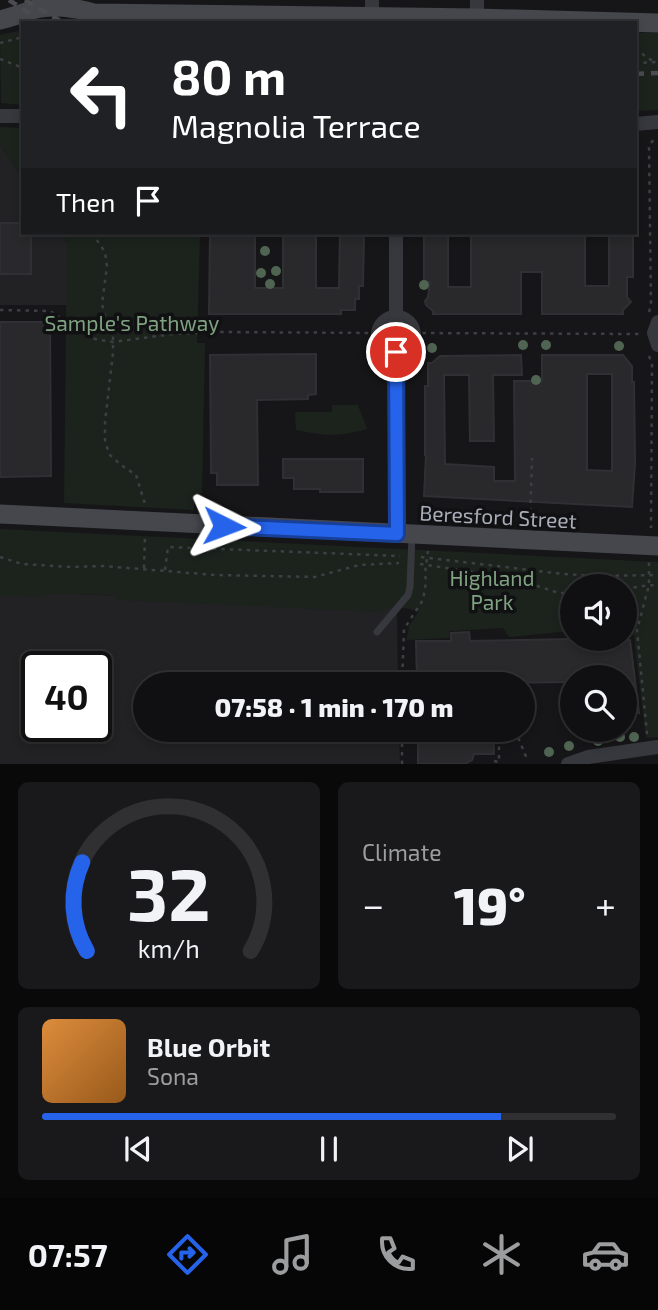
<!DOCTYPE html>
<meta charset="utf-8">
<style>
body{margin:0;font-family:"Exo 2",sans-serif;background:#19191b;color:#f1f3f6;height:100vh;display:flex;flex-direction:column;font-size:26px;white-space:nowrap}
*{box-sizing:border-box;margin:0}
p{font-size:23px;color:#9c9d9f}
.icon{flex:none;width:38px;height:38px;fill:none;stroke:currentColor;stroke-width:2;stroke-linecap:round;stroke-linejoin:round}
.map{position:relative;height:764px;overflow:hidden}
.panel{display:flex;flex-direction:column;gap:18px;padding:18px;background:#09090a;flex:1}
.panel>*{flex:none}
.hud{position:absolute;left:21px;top:21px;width:616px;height:214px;border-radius:0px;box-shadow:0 4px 10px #0003,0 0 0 2px #303032;background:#202124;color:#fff;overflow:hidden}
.buttons{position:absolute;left:560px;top:574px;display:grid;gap:14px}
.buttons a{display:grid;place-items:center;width:77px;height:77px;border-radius:50%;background:#101012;box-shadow:0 4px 10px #0003,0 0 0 2px #303032;font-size:35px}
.speed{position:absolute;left:21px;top:651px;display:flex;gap:14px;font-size:35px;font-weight:700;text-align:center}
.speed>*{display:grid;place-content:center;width:91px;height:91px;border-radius:50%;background:#101012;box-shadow:0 4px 10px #0003,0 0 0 2px #303032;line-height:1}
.speed .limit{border:4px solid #111;border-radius:10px;background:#fff;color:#111}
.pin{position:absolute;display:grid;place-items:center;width:60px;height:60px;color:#fff;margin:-30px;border:4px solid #fff;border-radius:50%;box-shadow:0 2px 7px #0007}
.me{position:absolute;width:77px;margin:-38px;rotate:93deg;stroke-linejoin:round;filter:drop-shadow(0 0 5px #0008)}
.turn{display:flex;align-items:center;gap:24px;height:147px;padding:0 35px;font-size:32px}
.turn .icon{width:91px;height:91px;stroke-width:2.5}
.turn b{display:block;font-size:49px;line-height:60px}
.then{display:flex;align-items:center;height:66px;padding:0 35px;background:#0003;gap:14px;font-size:26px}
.big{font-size:52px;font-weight:800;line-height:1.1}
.panel .card{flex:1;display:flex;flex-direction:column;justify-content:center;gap:10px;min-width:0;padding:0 24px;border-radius:10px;background:#19191b}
.panel .dial{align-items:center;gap:0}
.dial svg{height:182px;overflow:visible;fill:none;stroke:#303032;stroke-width:7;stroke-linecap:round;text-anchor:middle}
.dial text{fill:#f1f3f6;stroke:none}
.song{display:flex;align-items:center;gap:21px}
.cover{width:84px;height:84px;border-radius:10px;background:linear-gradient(135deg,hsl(30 70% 55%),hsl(30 70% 35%))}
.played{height:7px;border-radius:4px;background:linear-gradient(90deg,#2563eb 80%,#303032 80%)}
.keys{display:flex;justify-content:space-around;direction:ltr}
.heat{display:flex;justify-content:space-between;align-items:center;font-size:38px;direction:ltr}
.panel .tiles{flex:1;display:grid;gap:18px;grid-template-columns:1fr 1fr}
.card:last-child{grid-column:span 2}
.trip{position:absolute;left:133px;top:672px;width:402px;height:70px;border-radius:35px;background:#101012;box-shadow:0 4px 10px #0003,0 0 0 2px #303032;font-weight:800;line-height:70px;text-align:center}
.tab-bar{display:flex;height:112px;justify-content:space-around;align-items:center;background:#060607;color:#9c9d9f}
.tab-bar .icon{width:49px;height:49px}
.tab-bar .active{color:#2563eb}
.tab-bar b{font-size:32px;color:#f1f3f6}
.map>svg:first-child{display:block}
</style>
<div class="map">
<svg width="658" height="764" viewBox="0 0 658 764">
<rect width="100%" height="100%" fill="#161618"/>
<path fill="#222225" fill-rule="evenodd" d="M0,145L23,178V233H60L67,243V305H0Z
M0,591L397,607L398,684H145V730H399L400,764H0ZM37,667H96V726H37Z"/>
<path fill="#1c231d" d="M23,30V105L1,103L0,35Z
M635,33H658V110L635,111Z
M0,127L23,128V178L0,145Z
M60,233H200L197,343H205L202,493L194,494V510L64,503L67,243Z
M332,405H358L367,429C337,437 326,436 296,430L295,412H332Z
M0,529L658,562V737L646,738L634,635H625V586H572V634L560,632L509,637L503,628L450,631L449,638L407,640L409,626L419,611C400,607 397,604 378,612L118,600L112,595L48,594L45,597L0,596Z"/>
<path fill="#29292c" stroke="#303034" stroke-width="2" fill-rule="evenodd" d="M0,223H23V233H31V274H0Z
M210,233H255V288H283V233H316V288H339L340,233H364L363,286H359V299H355V310H341V314H209Z
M424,233H448V287H471V233H585V286H609V233H633V277H627V297L631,302L623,310V314H542V272H521V314H433V311L426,305L425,301L428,297L430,282H424Z
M0,322H50L51,476L0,477Z
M316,354V394L308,395V399L257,400L258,485H217V473H211L210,355Z
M521,355L522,375H493L494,441H470L469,375H444L445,464L494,467V481H515L514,381H542V355H623L632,366V382H634L635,463L632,507L424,496L426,455H425V386H428V363H432L440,356ZM587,374H612V471L587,470Z
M283,459H363V492H320V489H294V478H283Z
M469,632L470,641L572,639V642L630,640L639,713L625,714V677H572V679H567V682L417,684L416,641H451V633Z
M418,730H493L494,754H474L472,760L465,764H418Z"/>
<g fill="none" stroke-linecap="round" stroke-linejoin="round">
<path stroke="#3d3f44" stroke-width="2.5" stroke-dasharray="3.5 5" stroke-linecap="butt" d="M0,43L23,37
M635,49L654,62
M0,59L23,68
M635,63L658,62
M92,233L105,252L107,266L102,304L105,316L113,330V353L105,422V442L110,455L121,465L136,475L145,504
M0,310L50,311L89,338L113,342L173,334L218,332L379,333
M649,312L651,305L649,146L656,136
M414,333L640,334
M649,356L652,364L651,528
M530,520L532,458
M0,557L22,564L72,567L103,566L215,575L315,577L359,565L399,563
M421,557L563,574L595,576L658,575
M420,564L513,578L559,593H572
M144,568L145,537
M165,570L168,547L400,556
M625,589L649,585L658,586
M402,684L404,629L423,600L426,582L425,573L428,551
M515,730L527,759
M647,734L637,630L649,585V561
M494,761L499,762V730
M402,764V730"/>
<path stroke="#37383d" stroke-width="7" d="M377,632L408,595L410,587L412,535"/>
<path stroke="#37383d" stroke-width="14" d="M372,0V17
M477,0V18
M0,116H23
M635,124L658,122
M396,233V317
M378 335a18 18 0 1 1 36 0a18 18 0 1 1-36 0Z
M658,322L654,333L658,345
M395,352L397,534
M568,764L588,757L658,747"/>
<path stroke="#45474d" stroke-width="19" d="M0,20C12,17 21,14 32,10C50,4 77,8 94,13L477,18L658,23
M0,514L658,546"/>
<path stroke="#4a4c52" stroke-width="4.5" stroke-dasharray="9 7" stroke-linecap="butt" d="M9,0L32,15
M25,0L64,23
M635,74L658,73"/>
</g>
<g fill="#506452">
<circle cx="265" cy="251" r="5"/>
<circle cx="276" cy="271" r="5"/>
<circle cx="261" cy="273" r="5"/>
<circle cx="270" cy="284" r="5"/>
<circle cx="424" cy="285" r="5"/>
<circle cx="523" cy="345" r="5"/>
<circle cx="546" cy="345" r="5"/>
<circle cx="619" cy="346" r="5"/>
<circle cx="432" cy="348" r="5"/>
<circle cx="536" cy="380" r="5"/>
<circle cx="620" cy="737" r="5"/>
<circle cx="634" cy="737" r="5"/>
<circle cx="598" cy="741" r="5"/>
<circle cx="569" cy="746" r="5"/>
<circle cx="549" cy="752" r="5"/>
</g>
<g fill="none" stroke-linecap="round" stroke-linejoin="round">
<g stroke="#184099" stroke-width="18">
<path id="route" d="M224,526L397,534L396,352"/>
</g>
<use href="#route" stroke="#2563eb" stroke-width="12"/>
</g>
<g text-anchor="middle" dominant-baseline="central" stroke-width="7" stroke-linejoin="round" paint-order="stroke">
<g font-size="21" fill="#7fa381" stroke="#111113">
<text x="132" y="322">Sample's Pathway</text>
<text x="492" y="577">Highland<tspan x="492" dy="24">Park</tspan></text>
</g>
<g font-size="21" fill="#a8adb8" stroke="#111113">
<text transform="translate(498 516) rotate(3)">Beresford Street</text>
</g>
</g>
</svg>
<div class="buttons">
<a><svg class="icon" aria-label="sound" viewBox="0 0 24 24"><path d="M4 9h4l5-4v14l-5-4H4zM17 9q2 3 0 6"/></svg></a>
<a><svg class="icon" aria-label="search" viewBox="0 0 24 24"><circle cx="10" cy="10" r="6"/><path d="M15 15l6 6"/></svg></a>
</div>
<div class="speed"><div class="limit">40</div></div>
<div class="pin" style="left:396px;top:352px;background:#d93025"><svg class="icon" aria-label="arrive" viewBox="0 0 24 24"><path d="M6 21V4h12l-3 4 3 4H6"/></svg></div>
<svg class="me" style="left:224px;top:526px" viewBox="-20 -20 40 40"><path d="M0-17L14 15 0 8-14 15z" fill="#2563eb" stroke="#fff" stroke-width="4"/></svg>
<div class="trip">07:58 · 1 min · 170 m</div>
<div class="hud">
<div class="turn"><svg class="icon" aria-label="left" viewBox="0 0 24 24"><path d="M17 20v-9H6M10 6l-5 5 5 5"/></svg><div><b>80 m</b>Magnolia Terrace</div></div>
<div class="then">Then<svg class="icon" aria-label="arrive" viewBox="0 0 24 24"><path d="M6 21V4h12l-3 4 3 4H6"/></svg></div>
</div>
</div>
<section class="panel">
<div class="tiles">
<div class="card dial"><svg viewBox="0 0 100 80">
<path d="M14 69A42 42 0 1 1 86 69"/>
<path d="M14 69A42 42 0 0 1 12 30" stroke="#2563eb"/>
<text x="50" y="56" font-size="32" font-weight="700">32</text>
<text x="50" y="72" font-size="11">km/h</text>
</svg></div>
<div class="card"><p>Climate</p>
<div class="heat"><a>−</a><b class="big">19°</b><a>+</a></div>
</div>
<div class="card">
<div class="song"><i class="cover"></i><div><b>Blue Orbit</b><p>Sona</p></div></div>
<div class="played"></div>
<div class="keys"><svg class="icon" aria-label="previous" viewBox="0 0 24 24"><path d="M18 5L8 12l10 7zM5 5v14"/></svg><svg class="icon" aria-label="pause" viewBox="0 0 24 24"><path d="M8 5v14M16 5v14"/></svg><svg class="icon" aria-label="next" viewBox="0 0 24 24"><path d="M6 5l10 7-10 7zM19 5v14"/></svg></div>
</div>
</div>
</section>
<nav class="tab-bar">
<b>07:57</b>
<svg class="icon active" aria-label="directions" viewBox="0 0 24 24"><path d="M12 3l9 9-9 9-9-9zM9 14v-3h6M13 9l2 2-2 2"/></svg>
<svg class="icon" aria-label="music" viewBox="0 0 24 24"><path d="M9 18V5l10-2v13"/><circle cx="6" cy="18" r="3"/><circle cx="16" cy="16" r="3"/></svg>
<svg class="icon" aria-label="phone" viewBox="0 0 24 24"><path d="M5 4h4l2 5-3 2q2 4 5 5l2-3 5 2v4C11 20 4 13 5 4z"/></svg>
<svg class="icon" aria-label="climate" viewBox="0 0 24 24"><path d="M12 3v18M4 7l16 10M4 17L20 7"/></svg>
<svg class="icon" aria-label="car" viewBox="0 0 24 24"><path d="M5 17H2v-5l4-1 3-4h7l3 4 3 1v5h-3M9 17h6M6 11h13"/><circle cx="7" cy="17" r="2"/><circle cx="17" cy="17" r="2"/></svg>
</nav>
